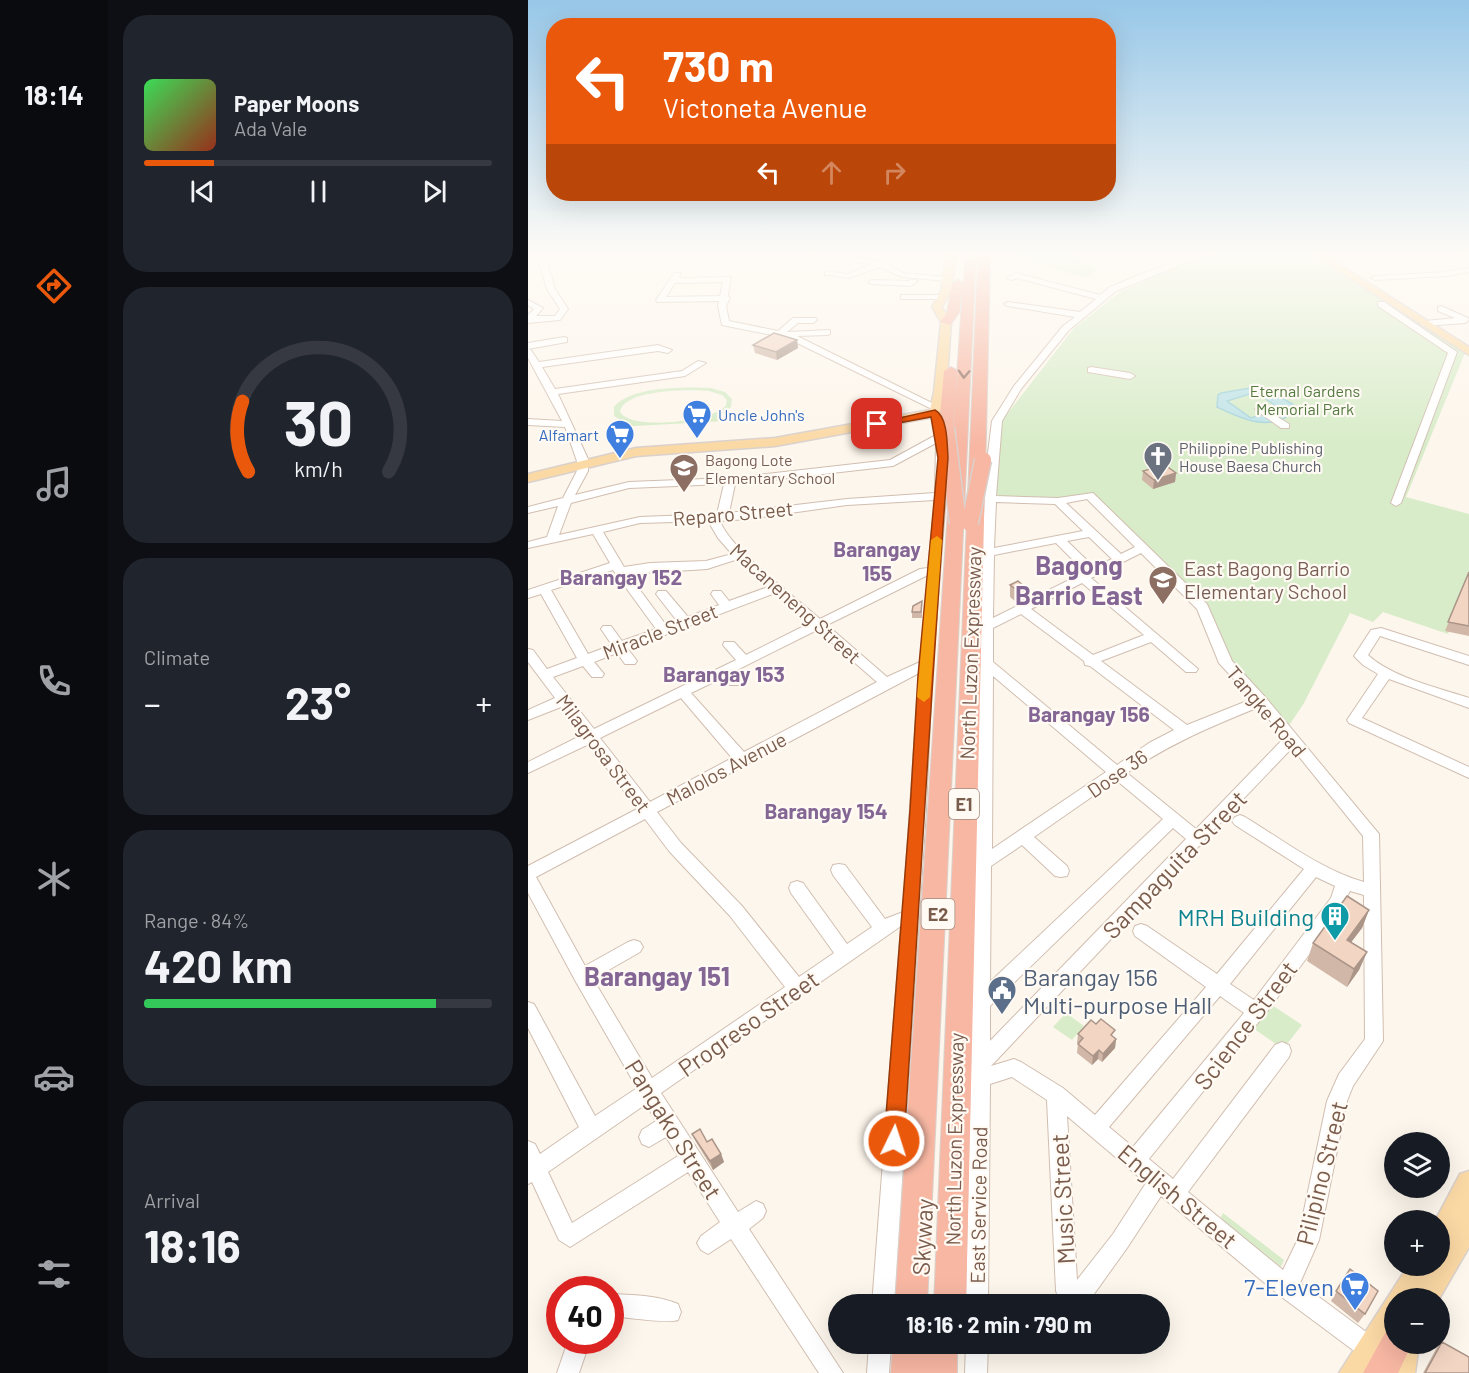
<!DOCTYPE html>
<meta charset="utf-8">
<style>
body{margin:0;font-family:Barlow,sans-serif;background:#20242c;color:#f1f3f6;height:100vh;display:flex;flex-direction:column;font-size:22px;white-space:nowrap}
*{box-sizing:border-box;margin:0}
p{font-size:20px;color:#9ea1a6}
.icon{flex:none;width:33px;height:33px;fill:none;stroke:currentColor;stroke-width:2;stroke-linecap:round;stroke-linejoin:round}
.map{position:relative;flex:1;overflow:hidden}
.panel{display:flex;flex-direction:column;gap:15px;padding:15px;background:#0d0f14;width:420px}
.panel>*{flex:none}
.banner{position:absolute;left:18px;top:18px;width:570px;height:183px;border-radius:24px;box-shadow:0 6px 24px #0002;background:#ea580c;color:#fff;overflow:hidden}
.buttons{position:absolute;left:856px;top:1132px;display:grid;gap:12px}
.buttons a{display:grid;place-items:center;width:66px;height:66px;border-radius:50%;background:#171b24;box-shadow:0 6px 24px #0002;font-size:30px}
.speed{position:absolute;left:18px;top:1276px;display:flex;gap:12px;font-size:30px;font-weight:700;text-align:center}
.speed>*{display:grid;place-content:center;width:78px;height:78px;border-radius:50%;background:#171b24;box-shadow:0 6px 24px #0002;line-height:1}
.speed .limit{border:9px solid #d22;background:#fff;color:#111}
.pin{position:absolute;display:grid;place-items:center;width:51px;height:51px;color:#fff;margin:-26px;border-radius:12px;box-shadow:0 3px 9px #0006}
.me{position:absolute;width:66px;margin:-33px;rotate:4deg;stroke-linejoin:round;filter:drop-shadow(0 0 4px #0008)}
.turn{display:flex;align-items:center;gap:21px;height:126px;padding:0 18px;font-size:27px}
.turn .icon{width:78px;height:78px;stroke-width:2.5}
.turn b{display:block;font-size:42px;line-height:51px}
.lanes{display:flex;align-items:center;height:57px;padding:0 18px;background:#0003;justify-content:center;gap:30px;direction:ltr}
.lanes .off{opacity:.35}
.big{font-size:45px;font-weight:700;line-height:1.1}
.panel .tile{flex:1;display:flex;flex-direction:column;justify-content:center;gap:9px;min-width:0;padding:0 21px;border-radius:24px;background:#20242c}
.panel .dial{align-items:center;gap:0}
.dial svg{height:156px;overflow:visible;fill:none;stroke:#363941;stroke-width:7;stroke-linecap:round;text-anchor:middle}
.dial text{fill:#f1f3f6;stroke:none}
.song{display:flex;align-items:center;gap:18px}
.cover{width:72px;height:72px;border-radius:9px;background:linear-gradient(135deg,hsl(130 70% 55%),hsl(10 70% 35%))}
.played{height:6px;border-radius:3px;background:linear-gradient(90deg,#ea580c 20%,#363941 20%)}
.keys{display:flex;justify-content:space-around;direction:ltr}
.heat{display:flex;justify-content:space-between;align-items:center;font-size:33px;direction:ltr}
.charge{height:9px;border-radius:4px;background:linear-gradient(90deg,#34c759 84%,#363941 0)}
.trip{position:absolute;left:300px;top:1294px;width:342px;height:60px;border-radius:30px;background:#171b24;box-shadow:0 6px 24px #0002;font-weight:700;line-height:60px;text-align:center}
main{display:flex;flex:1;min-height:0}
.tabs{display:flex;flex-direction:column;width:108px;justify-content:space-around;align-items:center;background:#090b0e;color:#9ea1a6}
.tabs .icon{width:42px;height:42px}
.tabs .on{color:#ea580c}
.tabs b{font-size:27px;color:#f1f3f6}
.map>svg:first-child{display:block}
</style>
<main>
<nav class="tabs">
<b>18:14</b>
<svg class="icon on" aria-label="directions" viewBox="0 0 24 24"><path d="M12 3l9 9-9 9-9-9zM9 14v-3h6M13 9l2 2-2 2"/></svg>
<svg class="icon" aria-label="music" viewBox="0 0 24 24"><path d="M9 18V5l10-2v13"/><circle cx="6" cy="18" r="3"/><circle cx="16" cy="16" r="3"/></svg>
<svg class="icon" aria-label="phone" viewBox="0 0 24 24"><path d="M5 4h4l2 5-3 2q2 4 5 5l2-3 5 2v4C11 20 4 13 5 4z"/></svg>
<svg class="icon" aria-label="climate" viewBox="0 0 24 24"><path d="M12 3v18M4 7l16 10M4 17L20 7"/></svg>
<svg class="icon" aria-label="car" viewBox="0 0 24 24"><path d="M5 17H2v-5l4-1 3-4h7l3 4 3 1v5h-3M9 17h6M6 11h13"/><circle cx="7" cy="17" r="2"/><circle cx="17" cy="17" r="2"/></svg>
<svg class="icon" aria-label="filters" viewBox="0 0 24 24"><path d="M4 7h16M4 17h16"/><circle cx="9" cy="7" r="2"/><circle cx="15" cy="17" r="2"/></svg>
</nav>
<section class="panel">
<div class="tile">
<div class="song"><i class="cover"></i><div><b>Paper Moons</b><p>Ada Vale</p></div></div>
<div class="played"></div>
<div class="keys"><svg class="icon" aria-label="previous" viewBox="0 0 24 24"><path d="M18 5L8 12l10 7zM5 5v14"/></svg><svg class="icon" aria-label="pause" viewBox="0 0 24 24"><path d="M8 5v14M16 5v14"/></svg><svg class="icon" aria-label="next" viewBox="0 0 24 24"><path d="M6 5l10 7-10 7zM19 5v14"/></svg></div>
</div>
<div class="tile dial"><svg viewBox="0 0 100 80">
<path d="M14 69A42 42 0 1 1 86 69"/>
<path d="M14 69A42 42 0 0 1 11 33" stroke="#ea580c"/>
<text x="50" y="56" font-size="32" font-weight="700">30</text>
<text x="50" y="72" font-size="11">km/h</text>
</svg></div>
<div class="tile"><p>Climate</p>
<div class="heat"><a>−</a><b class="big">23°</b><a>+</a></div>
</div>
<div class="tile"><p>Range · 84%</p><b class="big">420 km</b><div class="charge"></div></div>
<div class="tile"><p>Arrival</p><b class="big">18:16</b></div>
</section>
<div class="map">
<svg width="941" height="1373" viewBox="0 0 941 1373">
<rect width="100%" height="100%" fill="#fdf6ec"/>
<path fill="#d8ecc9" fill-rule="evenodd" d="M493,253H541L569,271L559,278L483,256Z
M692,253H783L937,353L878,497L941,514V577L920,634L855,612L845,622L822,613L776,703L760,727L711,674L699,652L681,606L561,493L535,499L468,497L472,423L546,328L592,292L669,257Z
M183,388L197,392L204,399L203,407L190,417L198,418V421L89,427V424L97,423L86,416V407C103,386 157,387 183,388ZM181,391L194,395L199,400L198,405C186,422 103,431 92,412C95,389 162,389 181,391Z
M738,1001L774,1025L755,1049L719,1024Z
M538,1013L556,1026L544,1040L525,1027Z
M695,1213L756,1260L753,1267L692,1219Z"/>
<path fill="#bfe3e8" stroke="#a5d3da" stroke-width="1.5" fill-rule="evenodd" d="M734,386L766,405L767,411C743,433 714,419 689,407L690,395L693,393ZM728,392L752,409L723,418L699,401Z"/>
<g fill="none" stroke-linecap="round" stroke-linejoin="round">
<g stroke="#d1beb0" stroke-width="2">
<path id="minor" d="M271,253L300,255L324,253L330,258L354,261L375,273L419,277L423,279L419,281L374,277L352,267L321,278L300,275H297V271L320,274L344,264L325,262L316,256L300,259Z
M677,253H691L664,260L588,291L541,330L493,389L474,421L468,496L530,498L565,493L679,604L704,661L738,698L851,834L855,1041L825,1086L819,1101L791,1240L772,1283L849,1340L852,1348L849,1356L841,1359L833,1356L751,1295L633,1196L599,1248L561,1301L556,1305H533L528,1291L519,1100L484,1077L462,1084L460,1305H438L454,553L459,461L464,421L486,386L535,326L547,317L480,306L476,304L480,302L552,312L568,299L489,278L483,280L479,278L488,273L572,295L582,287L659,256ZM559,499L607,547L593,554L538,503ZM468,502L527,504L555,531L466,548ZM561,537L584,559L566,567L539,541ZM528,543L557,572L465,618L466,555ZM613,553L669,609L691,663L724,699L659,725L573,661L623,642L658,672H668L670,669L563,578ZM554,583L616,635L565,655L503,609ZM493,614L556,661L557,665L562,666L646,730L621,743L589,765L465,662V628ZM465,676L578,772L464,849ZM731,707L756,738L668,829L599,773C643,743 682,727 731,707ZM764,748L835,836L836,882C793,870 755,840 717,817L712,815L707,817L704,821L707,825L776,869L689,974L619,926L613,924L607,926L605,931L607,936L678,987L567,1115L535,1088L493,1062L486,1059L463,1066L671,846L676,844L677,839ZM588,780L635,819L462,982L463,866L494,845L527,876L533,877L539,876L541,871L539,866L506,837ZM645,828L658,839L462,1041V1006ZM788,877L807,886L803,898L726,1000L702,984ZM822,891L836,895L837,1039L811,1074L799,1101L770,1239L755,1270L660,1192L761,1057L763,1051L761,1045L754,1042L747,1045L645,1179L621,1159L741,1009L805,922ZM692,996L716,1013L605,1147L581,1127ZM539,1116L618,1183L585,1234L549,1280Z
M914,253H924L941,259V264Z
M15,261L19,263L27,289L40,309L32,320L0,323V315L6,309L0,305V300L15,308L8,316H27L32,309L19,289L11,263Z
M941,268V272L918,276L847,280L843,278L847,276L918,272Z
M146,273H152L151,278L203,277L200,296L202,298L198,306L201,321L250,331L265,318H288L289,320L285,323H270L259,332L302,330V334L299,335L269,336L414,408L410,411L418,436V496L404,676L398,810L366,1305H344L373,926L133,1093L210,1212L228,1201L235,1204L238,1211L235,1218L221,1229L315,1373H291L203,1239L180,1254L173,1250L169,1243L173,1236L192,1222L160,1172L42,1247L31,1240L4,1182L0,1184V1141L7,1144L12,1154L51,1127L0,1028V1002L6,1004L67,1116L109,1088L48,982L0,893V866L109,809L61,744L0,773V762L54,735L33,707L0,720V710L27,698L0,662V649L5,650L19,669L49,658L13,594L0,598V590L82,563L65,534L0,548V542L19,537L30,506L0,513V507L35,498L51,467L37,427L0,425V419L34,421L0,358V349L3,350L11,362L130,345L144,350L140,353L130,351L14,367L27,389L154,371L170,361L178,363L157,376L30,394L60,459V471L47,495L101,482L202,478L362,460L408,435L402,413L406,410L259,338L194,325L190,306L191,301L129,302L128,300ZM195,282L192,296L138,297L147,283ZM408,443L407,493L319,499L201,513L207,484L365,466ZM196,484L189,514L112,517L31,535L43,503L101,488ZM407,500L400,568L392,569L292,619C266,596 203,550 192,521L219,519L319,505ZM180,521L190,538L204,554L178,561L122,563L96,567L75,532L112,523ZM210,559L240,587L201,601L193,591H185L183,594L191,605L160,617L138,591H130L128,594L149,621L138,625L100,574L179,569ZM85,570L128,629L94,641L83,626H75L73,629L84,645L60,654L23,590ZM400,575L392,662L359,677L299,625ZM247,593L282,623L218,655L206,642H196L195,645L208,660L66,729L25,677L55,666L64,677H74L76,674L66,662L89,653L97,664H107L109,661L100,649ZM289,630L349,682L216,752L163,693L194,678L202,685H212L214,682L205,672ZM391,673L375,912L357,919L317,865L311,864L305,865L303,870L305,875L344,927L319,944L275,883L269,881L263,883L261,888L263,893L306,953L271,977L214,906L153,843L129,812ZM153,698L204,758L122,802L72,738ZM117,819L141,851L202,916L257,987L124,1078L65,979L112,952L115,947L112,942L106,940L100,942L57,966L8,877ZM118,1104L128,1121L114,1130L111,1137L114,1144L121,1147L138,1137L150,1156L44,1223L20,1172Z
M383,279L390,281L383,286L344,284L340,282L344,280L381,281Z
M373,295H415L419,297L415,299H373Z
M850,302H856L929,352L873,503L868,506L863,503L920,353L850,306Z
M913,306L940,318L941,320L937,323L895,326L894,324L898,321L927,318L910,311V307Z
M36,337L39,338V342L0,349V343Z
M563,367L602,373L607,376L602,379L560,372V368Z
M732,406L761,424V428H753L729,411L727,409Z
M853,628L941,656V665L852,636L840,655C863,677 911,688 941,698V708L861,679L834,718L941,767V778L821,723L819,720L850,674L835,665L826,656L843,630Z
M82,1294C105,1295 129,1295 150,1304L153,1312L150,1320C139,1324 98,1317 82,1316Z
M40,1341H62L51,1373H29Z
M341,1344H363L361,1373H339Z
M438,1344H460L459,1373H437Z"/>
</g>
<g stroke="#dad1cd" stroke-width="3">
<path id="major" d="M418,253H428L423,291L414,307L423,322L418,392L411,416L247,446L108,456L0,482V474L108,448L247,438L402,410L406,392L413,322L404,307L413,291Z
M783,253H793L941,347V355Z
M941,1171V1247L911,1299H867V1334L841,1373H811L880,1266H912V1221H907L932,1174Z
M867,1335V1344H891L887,1373H859Z"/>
</g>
<g stroke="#dad1cd" stroke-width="2">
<path id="highway" d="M438,253H448L399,1305H367L435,286L431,313L422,325L412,322L419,313L424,283L430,280L436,283Z
M456,255L462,258L438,1305H406L450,258Z
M423,367L430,371L425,427L418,431L411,427L416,371Z
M867,1328V1344H884L870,1373H835L857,1333Z
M365,1344H429V1373H363Z"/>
</g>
<use href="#minor" fill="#fff" fill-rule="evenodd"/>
<use href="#major" fill="#fbd9a5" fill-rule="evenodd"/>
<use href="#highway" fill="#f7b7a3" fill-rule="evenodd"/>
<g stroke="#dad1cd" stroke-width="14" stroke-linecap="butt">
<path id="highway-bridge-far1" d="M418,427V430"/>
</g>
<g stroke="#dad1cd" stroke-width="19" stroke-linecap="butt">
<path id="highway-bridge" d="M418,428L430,523
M442,523L455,460"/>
</g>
<use href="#highway-bridge-far1" stroke="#f7b7a3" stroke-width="13"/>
<use href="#highway-bridge" stroke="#f7b7a3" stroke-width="16"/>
</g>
<path fill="#d1b7a8" d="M269,340L270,348L249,360L227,353L225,345Z
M615,471L648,473L647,482L625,489L614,480Z
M941,572V636L917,631Z
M490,581L497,600L489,603L482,597V585Z
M394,601V618H384V612Z
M841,910L834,928L823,942L839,952L831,970L819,987L779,961L785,943Z
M550,1034L586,1038L588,1039L587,1048L574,1062L570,1059L564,1065L549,1053L550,1043H549Z
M164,1134L179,1142L193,1154L196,1162L185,1170L168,1142Z
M822,1269L837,1314L830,1323L803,1301Z
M914,1342L941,1373H895L908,1349Z"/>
<path fill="#aa9588" d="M269,340L270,348L249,360L248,352Z
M648,473L647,482L625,489L626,480Z
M497,587V600L489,603L490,591Z
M841,910L834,928L812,957L819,940Z
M839,952L831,970L819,987L826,969Z
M588,1039L587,1048L574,1062L575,1054Z
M571,1050L570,1059L564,1065L565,1056Z
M193,1154L196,1162L185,1170L182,1161Z"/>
<path fill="#f3d5c3" stroke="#aa9588" stroke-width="1.5" d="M246,333L269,340L248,352L225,345Z
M637,465L648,473L626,480L615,471Z
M941,572V626L920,622Z
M490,581L497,587L490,591L482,585Z
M394,601L393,612H384L385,606Z
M819,896L841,910L819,940L839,952L826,969L785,943Z
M573,1019L587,1030L583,1035L588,1039L575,1054L571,1050L565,1056L550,1044L555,1038L550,1034L563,1020L568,1024Z
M172,1129L179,1142L184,1139L193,1154L182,1161L164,1134Z
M822,1269L850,1291L837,1314L808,1291Z
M914,1342L941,1357V1373H897Z"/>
<defs><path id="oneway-chevron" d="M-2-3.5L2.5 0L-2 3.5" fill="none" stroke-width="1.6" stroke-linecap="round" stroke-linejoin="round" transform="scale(1.5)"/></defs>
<use stroke="#936e5e" href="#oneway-chevron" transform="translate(436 374) rotate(93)"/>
<linearGradient id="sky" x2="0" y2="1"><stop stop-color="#97c7e8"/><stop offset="0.57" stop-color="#fefbf6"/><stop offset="1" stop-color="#fefbf6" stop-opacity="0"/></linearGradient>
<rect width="941" height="445" fill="url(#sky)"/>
<path fill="#ea580c" stroke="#983908" stroke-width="1.5" d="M407,410C420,417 419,444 420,458C403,685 391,913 376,1141L373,1148L366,1151L359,1148L356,1141L382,810L390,676L410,458L403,417L349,427L344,424Z"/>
<path fill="#f59e0b" d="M409,536L414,540L402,697L396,702L389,697L403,540Z"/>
<defs>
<g id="supermarket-pin" transform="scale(1.5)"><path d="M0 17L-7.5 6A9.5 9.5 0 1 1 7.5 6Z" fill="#3f7fe0" stroke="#fffaf3"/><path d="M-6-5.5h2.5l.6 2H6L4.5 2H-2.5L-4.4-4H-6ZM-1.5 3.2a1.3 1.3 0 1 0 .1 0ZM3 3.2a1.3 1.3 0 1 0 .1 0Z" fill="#fff"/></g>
<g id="church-pin" transform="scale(1.5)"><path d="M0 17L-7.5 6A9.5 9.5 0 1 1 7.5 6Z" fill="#6b7280" stroke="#fffaf3"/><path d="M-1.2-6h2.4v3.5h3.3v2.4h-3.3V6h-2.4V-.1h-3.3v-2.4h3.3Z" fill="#fff"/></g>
<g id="school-pin" transform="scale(1.5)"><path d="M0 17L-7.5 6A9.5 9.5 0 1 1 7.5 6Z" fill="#8d6e63" stroke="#fffaf3"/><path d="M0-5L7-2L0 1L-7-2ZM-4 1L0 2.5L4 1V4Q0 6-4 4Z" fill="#fff"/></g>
<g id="building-pin" transform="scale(1.5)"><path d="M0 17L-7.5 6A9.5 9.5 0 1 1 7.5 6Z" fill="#0f9aa8" stroke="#fffaf3"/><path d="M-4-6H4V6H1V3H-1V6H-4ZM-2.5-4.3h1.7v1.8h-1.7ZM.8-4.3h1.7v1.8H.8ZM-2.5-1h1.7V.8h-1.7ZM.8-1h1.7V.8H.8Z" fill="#fff"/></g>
<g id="civic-pin" transform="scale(1.5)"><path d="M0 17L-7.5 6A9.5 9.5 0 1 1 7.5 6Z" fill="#5c6f8a" stroke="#fffaf3"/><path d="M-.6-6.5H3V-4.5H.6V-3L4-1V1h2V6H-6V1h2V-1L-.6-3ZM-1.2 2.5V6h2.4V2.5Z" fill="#fff"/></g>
</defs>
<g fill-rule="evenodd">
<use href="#supermarket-pin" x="169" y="414"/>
<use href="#supermarket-pin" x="92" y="434"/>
<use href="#church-pin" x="630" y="456"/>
<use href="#school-pin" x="156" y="468"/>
<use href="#school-pin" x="635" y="580"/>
<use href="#building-pin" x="807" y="916"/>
<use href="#civic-pin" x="474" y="990"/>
<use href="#supermarket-pin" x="827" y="1286"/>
</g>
<g text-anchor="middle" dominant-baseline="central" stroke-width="4.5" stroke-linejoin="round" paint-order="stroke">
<g font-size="16" fill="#537a41" stroke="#fffaf3">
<text x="777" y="390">Eternal Gardens<tspan x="777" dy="18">Memorial Park</tspan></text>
</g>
<g font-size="16" fill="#366cbe" stroke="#fffaf3" text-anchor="start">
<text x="190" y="414">Uncle John's</text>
<text x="71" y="434" text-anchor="end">Alfamart</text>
</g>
<g font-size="16" fill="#5b616d" stroke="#fffaf3" text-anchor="start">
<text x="651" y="447">Philippine Publishing<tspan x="651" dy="18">House Baesa Church</tspan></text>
</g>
<g font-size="16" fill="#785e54" stroke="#fffaf3" text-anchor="start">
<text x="177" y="459">Bagong Lote<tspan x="177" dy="18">Elementary School</tspan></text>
</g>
<g fill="#fffaf3" stroke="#a28b7f" stroke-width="1.5">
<rect x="421" y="789" width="30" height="30" rx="4.5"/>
<rect x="393.5" y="899" width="33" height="30" rx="4.5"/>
</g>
<g font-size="18" font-weight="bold" fill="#7a5c4d">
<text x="436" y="804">E1</text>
<text x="410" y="914">E2</text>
</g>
<g font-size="20" fill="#7a5c4d" stroke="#fffaf3">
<text transform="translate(205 513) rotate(-5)">Reparo Street</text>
<text transform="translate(268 603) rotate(42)">Macaneneng Street</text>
<text transform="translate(132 631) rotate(-21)">Miracle Street</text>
<text transform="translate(442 653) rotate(-88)">North Luzon Expressway</text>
<text transform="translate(739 711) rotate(50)">Tangke Road</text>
<text transform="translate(76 753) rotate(53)">Milagrosa Street</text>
<text transform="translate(198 768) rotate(-28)">Malolos Avenue</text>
<text transform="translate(589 773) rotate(-35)">Dose 36</text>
<text transform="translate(426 1139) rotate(-89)">North Luzon Expressway</text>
<text transform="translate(450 1205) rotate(-89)">East Service Road</text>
</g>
<g font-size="20" fill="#785e54" stroke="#fffaf3" text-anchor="start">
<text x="656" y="568">East Bagong Barrio<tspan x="656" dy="23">Elementary School</tspan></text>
</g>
<g font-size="21" font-weight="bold" fill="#846695" stroke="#fffaf3">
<text x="349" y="548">Barangay<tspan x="349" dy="24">155</tspan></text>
<text x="93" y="576">Barangay 152</text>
<text x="196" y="673">Barangay 153</text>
<text x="561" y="713">Barangay 156</text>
<text x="298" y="810">Barangay 154</text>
</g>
<g font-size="24" fill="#7a5c4d" stroke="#fffaf3">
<text transform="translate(646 864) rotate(-46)">Sampaguita Street</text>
<text transform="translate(220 1023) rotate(-35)">Progreso Street</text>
<text transform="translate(717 1025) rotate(-53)">Science Street</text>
<text transform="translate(146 1129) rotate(58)">Pangako Street</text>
<text transform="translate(793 1173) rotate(-76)">Pilipino Street</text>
<text transform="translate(650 1196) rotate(40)">English Street</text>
<text transform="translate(534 1199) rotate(-93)">Music Street</text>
<text transform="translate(394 1237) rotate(-87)">Skyway</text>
</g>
<g font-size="24" fill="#0d838f" stroke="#fffaf3" text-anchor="end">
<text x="786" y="916">MRH Building</text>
</g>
<g font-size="24" fill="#4e5e75" stroke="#fffaf3" text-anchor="start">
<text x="495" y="976">Barangay 156<tspan x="495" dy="28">Multi-purpose Hall</tspan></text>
</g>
<g font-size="24" fill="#366cbe" stroke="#fffaf3" text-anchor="end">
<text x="806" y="1286">7-Eleven</text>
</g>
<g font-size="26" font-weight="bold" fill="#846695" stroke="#fffaf3">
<text x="551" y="564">Bagong<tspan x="551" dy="30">Barrio East</tspan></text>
</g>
<g font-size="26" font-weight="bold" fill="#846695" stroke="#fffaf3">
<text x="129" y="975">Barangay 151</text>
</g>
</g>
</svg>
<div class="buttons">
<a><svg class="icon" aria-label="layers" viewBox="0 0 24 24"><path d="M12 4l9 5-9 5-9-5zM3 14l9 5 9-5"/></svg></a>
<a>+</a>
<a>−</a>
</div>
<div class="speed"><div class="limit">40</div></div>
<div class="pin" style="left:349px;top:424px;background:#d93025"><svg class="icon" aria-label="arrive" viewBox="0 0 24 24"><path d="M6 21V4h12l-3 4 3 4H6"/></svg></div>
<svg class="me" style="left:366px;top:1141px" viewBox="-20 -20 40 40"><circle r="17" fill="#ea580c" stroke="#fff" stroke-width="3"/><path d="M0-11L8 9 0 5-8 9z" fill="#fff"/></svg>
<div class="trip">18:16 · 2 min · 790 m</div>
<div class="banner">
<div class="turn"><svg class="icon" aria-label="left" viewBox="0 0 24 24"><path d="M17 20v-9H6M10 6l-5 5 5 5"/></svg><div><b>730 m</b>Victoneta Avenue</div></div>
<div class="lanes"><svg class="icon" aria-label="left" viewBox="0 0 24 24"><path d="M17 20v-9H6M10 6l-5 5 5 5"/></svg><svg class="icon off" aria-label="ahead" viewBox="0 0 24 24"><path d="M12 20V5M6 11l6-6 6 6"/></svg><svg class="icon off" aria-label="right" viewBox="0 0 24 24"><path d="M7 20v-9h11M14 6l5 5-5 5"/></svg></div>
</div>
</div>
</main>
